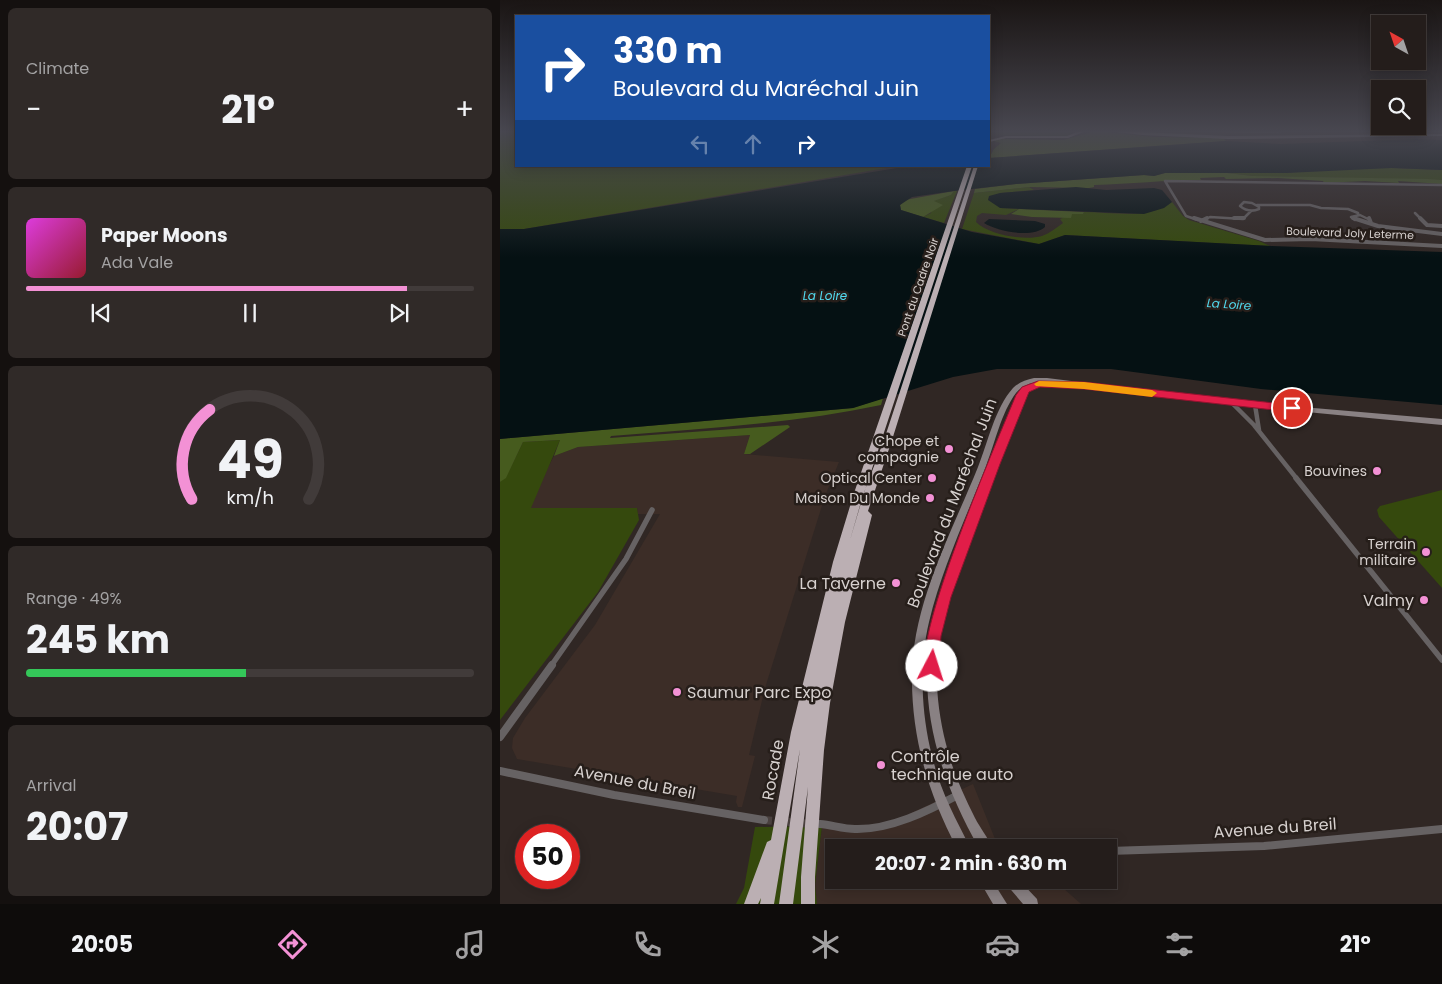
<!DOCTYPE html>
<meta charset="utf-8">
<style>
body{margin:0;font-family:Poppins,sans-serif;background:#302a28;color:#f1f3f6;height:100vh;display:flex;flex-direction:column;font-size:19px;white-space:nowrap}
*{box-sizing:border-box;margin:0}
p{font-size:16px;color:#a3a2a3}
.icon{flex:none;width:28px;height:28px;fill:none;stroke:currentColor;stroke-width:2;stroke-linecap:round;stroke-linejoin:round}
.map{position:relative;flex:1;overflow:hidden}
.drawer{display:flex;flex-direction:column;gap:8px;padding:8px;background:#14100f;width:500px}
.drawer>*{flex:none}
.guide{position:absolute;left:15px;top:15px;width:475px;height:152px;border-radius:0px;box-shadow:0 2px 12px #0003,0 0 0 1px #413b3a;background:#1a4fa0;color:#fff;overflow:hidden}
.needle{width:32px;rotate:320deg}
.fabs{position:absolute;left:871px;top:15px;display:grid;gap:10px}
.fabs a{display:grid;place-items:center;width:55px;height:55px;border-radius:0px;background:#241d1b;box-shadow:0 2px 12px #0003,0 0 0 1px #413b3a;font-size:25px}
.speed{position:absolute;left:15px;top:824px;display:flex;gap:10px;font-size:25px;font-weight:700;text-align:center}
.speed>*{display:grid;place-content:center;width:65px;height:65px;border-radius:50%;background:#241d1b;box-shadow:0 2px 12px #0003,0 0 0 1px #413b3a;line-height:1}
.speed .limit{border:8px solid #d22;background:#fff;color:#111}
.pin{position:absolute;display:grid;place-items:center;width:42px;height:42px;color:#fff;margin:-21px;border:2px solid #fff;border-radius:50%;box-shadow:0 1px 5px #0007}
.me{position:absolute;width:55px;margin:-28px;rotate:5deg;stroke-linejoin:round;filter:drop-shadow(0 0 4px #0008)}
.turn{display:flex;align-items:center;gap:18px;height:105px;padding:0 15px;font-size:22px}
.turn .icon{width:65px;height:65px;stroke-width:2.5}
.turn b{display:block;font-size:35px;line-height:42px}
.lanes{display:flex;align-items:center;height:48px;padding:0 15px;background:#0003;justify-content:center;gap:25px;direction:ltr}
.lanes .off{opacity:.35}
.big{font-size:38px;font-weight:700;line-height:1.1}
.drawer .tile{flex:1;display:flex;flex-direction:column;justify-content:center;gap:8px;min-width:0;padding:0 18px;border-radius:8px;background:#302a28}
.drawer .dial{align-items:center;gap:0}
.dial svg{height:130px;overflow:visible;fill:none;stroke:#413b3a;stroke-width:7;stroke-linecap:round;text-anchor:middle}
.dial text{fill:#f1f3f6;stroke:none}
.song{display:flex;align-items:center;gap:15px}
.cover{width:60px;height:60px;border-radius:8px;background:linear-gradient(135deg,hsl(300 70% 55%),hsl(350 70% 35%))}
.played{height:5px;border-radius:2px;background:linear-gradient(90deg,#f391d5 85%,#413b3a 85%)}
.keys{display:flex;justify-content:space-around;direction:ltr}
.heat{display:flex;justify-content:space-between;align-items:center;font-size:28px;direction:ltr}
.charge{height:8px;border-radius:4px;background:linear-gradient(90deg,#34c759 49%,#413b3a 0)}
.trip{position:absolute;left:325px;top:839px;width:292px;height:50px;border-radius:0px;background:#241d1b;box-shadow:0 2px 12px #0003,0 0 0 1px #413b3a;font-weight:700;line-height:50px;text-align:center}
.tabs{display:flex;height:80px;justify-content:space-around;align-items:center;background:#0e0c0b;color:#a3a2a3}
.tabs .icon{width:35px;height:35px}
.tabs .active{color:#f391d5}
.tabs b{font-size:22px;color:#f1f3f6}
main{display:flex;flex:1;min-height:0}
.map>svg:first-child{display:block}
</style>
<main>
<section class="drawer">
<div class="tile"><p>Climate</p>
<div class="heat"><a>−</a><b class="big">21°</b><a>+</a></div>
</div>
<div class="tile">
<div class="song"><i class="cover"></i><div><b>Paper Moons</b><p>Ada Vale</p></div></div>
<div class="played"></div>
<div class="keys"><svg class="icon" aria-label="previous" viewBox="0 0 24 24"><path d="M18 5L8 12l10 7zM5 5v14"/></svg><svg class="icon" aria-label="pause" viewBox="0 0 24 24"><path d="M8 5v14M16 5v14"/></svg><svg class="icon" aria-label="next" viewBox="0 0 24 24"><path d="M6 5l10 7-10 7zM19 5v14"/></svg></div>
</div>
<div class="tile dial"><svg viewBox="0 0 100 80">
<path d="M14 69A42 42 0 1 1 86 69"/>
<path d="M14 69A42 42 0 0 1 25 14" stroke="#f391d5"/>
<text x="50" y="56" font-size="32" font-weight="700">49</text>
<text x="50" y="72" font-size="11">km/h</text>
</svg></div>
<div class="tile"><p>Range · 49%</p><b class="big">245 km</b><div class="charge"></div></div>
<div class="tile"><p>Arrival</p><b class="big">20:07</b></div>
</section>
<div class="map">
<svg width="942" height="904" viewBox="0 0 942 904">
<rect width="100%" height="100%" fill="#302724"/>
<path fill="#3c2d27" d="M632,130H942V133L726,136L663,134Z
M250,435L244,454L339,462L325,496L265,688L249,755L255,756L242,807H238L236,802L237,796L17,759L12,748L13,738L25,718L95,625L160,514H138L137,508H30L42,479L54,456L78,447Z
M473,784L495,839L510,847L334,848V880H554L581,904H317L315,885L322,826L377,829Z"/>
<path fill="#35490d" d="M0,130H16V166H398L24,229H0Z
M494,130H573L574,131L567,136H559L502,135L497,134Z
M843,168H892L942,170V180L753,176L727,173H786Z
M529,187L534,190L500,193V208L553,210L519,209L506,215L482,213L477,216L476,222C489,235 525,241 542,236C550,233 556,228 563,223L560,219L572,214H583L584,212C613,212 648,220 672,202L683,216L689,220L759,241L770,246L565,235L539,244L462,229L474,193Z
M454,191H457L444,223L423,217L431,213L433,201L451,195Z
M60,440L31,508H137L139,520L98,592L0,720V482L6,477L23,442Z
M942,490V588L879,517L877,510L880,506Z
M322,826L315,885L317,904H236L244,888L255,827Z"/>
<path fill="#465b1e" d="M596,131L654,137L723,138L726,141L489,158L494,149L501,143L494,141L496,139L563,140Z
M665,173H727L753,176L928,179L942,180V184L898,181L899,183L865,181L824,183L823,181L778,178L726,179L724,177L700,178L701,180C665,180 630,184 594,185V187L589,188L529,187L474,193L475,189L516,184L644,175L654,176Z
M454,191L451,195L434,201L443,205L423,217L401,210L400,205L405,200Z
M519,209L584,212L583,214H572L571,218L532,217L511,214Z
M383,398L381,405C291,424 201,429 111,436L110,438L288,425L290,427L250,454H244L250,435L78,447L54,456L60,440L23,442L6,478L0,482V439L353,408Z"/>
<path fill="#051113" d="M917,139L942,140V170L892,168L786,173H665L654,176L644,175L516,184L454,191L412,197L400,205L401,210L472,232L539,244L565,235L772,246L942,252V405L761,389L611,369H497L453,377L353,408L0,439V229H24L397,168L489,166V158L726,141L781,144Z
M576,187L606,190L654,188L662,190L672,202L664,208L644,214L500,208L488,200L489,196L500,193Z
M489,219L535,221L545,224V227C532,239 497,231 484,223Z"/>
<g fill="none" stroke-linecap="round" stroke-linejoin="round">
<path stroke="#49403e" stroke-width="8" stroke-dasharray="8 4" stroke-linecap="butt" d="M264,820L311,824"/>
<path stroke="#666263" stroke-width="2.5" d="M665,181L686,216L698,220
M665,181L942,185
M744,202L752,203L759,207V209C752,212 746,211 740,206Z
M757,205H810L821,208L848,209L858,213V215
M915,213L922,220
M704,220L710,217L743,219L751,211
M855,220L851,217L860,215L870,220"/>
<path stroke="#666263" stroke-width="4" d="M694,218L765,240L811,239L942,246
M734,218H744
M853,218L878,226L942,234
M869,218L871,223
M920,218L927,225L942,226
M701,221L707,218"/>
<path stroke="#666263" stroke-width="4.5" d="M732,403L754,425L797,479
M755,405L759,430"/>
<path stroke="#666263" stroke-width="5.5" d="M796,478L942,660
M51,666L126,559L152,510"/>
<path stroke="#666263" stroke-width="8" d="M0,737L52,665
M0,771L114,795L264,820
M320,824C332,825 343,829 355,829C390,830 428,811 458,795
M609,851L764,846L942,829"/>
<path fill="#898183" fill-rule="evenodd" d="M534,378H547L732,401L942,419V425L732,405L547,382H544L545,384L544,386L531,389L524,396C508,440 491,484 475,527C464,556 451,584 444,613C433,656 435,701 446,744C452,770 463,794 475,818C480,828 488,837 492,848H479C435,771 412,688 438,601L518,395L527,385L539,382C530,383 523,385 516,393C501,413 495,443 486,466C466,518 442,568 429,622C423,647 422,672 423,697C425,734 434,773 450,807C456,821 464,834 470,848H457C429,796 412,739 412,680C411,606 451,534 478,467C488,442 495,408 513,388C519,382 526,380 534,378Z
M479,880H492L507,904H493Z
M504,880H519L537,899L538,904H523L506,884Z"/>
<path fill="#a3999c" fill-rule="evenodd" d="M577,130H589L587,131Z
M598,130L728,136L942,134V136L728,139L642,135Z"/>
<path fill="#bbafb3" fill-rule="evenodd" d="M582,130L586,131L568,138H506L489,142V140L506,136H567Z
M467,166H472L364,493L350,540L363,495L384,440L474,166H478L392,440L368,511L372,515L345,622L330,703L324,750L315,877V904H301V877L308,787L293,904H279L300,749L274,904H260L261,898L258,904H244L267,842L271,840L291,732L333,562L354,493Z"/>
<g stroke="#8a8381" stroke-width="2.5">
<path id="rail" d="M665,130L780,132
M787,130L903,131
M896,132L919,131"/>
</g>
<use href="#rail" stroke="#261e1a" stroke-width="1" stroke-dasharray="3" stroke-linecap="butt"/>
</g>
<linearGradient id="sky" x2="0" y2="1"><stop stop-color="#1a1514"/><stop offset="0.51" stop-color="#484750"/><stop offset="1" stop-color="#484750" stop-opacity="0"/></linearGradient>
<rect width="942" height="257" fill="url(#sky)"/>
<path fill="#e11d48" stroke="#92132f" d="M538,381L584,382L792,405L797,408L792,412L584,389L540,387L529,392L500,464L451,597L441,636L439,666L437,672L432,674L426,672C412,637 498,439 516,395L522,387Z"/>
<path fill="#f59e0b" d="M539,381L584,382L652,390L657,393L652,397L584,389L536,386L534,384Z"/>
<g fill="#f391d5" stroke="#261e1a" stroke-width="2">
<circle cx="449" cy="449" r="5"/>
<circle cx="877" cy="471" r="5"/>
<circle cx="432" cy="478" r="5"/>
<circle cx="430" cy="498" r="5"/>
<circle cx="926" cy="552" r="5"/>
<circle cx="396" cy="583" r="5"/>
<circle cx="924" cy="600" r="5"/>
<circle cx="177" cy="692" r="5"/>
<circle cx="381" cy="765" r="5"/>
</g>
<g text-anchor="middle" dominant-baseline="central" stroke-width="5" stroke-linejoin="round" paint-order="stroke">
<g font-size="11" fill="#d7d1cf" stroke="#261e1a">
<text transform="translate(850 233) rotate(2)">Boulevard Joly Leterme</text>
<text transform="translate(418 287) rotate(-71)">Pont du Cadre Noir</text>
</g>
<g font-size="12" font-style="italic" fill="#52dcf1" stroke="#261e1a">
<text x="325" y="295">La Loire</text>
<text transform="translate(729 304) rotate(4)">La Loire</text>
</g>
<g font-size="14" fill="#d7d1cf" stroke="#261e1a" text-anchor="end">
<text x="439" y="441">Chope et<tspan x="439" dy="16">compagnie</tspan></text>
<text x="867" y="471">Bouvines</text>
<text x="422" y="478">Optical Center</text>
<text x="420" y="498">Maison Du Monde</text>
<text x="916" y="544">Terrain<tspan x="916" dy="16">militaire</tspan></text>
</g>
<g font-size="16" fill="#d7d1cf" stroke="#261e1a">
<text transform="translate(452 503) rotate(-69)">Boulevard du Maréchal Juin</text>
<text transform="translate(273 770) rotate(-80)">Rocade</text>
<text transform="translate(135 782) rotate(11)">Avenue du Breil</text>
<text transform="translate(775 828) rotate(-4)">Avenue du Breil</text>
</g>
<g font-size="16" fill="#d7d1cf" stroke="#261e1a" text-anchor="end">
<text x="386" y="583">La Taverne</text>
<text x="914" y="600">Valmy</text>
<text x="187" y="692" text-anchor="start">Saumur Parc Expo</text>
<text x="391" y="756" text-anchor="start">Contrôle<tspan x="391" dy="18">technique auto</tspan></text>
</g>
</g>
</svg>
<div class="fabs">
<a><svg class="needle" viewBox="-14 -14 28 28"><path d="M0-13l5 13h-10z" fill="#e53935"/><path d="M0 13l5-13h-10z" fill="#a3a2a3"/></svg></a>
<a><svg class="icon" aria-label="search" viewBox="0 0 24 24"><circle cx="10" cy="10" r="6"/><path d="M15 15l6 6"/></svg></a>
</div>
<div class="speed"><div class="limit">50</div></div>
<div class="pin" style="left:792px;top:408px;background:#d93025"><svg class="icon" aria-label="arrive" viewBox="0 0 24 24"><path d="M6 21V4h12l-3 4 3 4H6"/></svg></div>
<svg class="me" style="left:432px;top:666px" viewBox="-20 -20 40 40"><circle r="19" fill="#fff"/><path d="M0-13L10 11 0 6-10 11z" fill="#e11d48"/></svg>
<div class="trip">20:07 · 2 min · 630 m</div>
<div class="guide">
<div class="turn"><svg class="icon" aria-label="right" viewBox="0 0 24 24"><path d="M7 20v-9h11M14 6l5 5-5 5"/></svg><div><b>330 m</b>Boulevard du Maréchal Juin</div></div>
<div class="lanes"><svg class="icon off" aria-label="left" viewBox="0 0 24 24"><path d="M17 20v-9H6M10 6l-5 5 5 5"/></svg><svg class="icon off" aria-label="ahead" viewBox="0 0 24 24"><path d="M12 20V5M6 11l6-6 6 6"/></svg><svg class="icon" aria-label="right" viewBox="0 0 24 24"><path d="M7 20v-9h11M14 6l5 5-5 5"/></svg></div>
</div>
</div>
</main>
<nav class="tabs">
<b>20:05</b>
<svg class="icon active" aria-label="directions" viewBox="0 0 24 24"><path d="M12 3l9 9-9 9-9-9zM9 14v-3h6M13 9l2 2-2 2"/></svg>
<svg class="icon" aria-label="music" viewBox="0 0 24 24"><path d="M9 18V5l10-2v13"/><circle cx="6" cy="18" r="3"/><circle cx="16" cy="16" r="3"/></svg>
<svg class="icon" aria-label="phone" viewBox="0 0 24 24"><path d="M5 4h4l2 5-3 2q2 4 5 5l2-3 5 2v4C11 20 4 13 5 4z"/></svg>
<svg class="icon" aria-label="climate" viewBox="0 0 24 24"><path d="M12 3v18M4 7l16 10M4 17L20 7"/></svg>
<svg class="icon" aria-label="car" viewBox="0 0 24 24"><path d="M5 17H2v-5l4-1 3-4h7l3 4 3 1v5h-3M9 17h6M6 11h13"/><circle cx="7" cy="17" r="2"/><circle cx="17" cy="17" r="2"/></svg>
<svg class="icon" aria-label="filters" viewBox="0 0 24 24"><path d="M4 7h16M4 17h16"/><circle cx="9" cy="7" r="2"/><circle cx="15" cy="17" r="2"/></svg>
<b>21°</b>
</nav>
